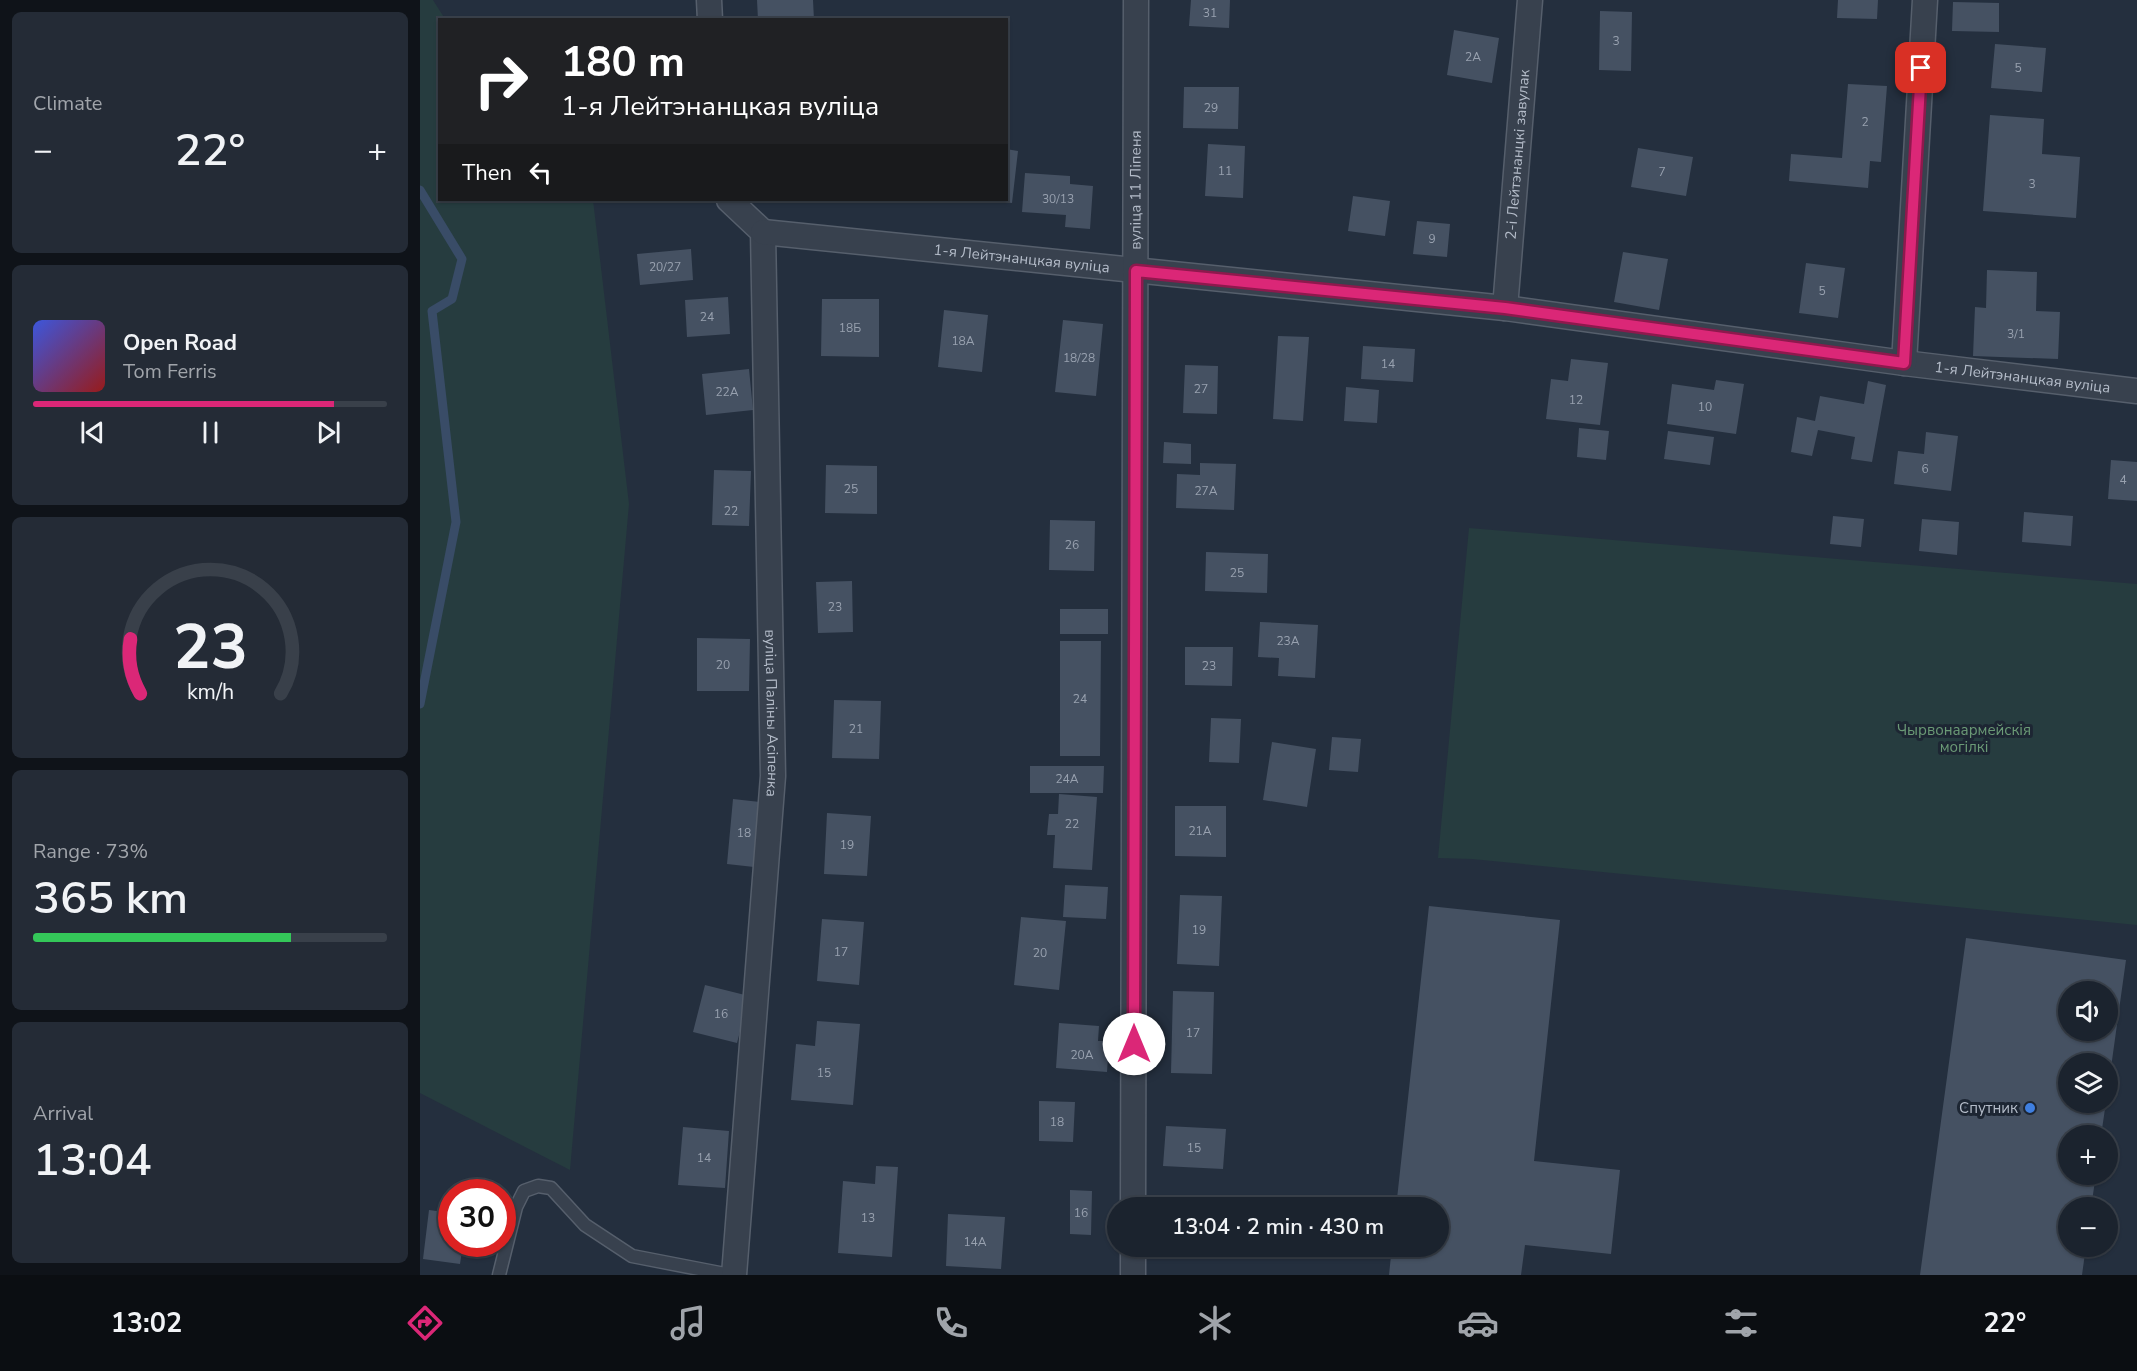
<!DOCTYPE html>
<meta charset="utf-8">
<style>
body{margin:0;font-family:"Nunito Sans",sans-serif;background:#242b36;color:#f1f3f6;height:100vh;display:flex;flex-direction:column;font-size:22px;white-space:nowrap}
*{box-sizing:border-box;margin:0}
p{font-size:20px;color:#a0a4aa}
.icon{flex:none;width:33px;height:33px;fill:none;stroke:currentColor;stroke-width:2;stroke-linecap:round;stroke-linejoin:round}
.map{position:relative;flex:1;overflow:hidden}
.panel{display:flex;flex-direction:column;gap:12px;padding:12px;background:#0f1319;width:420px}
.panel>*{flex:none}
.hud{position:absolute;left:18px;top:18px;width:570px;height:183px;border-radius:0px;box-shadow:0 2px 4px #0004,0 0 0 2px #39404a;background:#202124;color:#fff;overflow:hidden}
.buttons{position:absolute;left:1638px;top:981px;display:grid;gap:12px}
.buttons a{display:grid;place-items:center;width:60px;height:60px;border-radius:50%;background:#1b232e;box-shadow:0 2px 4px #0004,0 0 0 2px #39404a;font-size:30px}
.speed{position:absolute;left:18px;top:1179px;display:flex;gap:12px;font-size:30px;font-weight:700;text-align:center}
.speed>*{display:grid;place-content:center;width:78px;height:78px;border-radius:50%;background:#1b232e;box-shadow:0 2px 4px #0004,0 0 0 2px #39404a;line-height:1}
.speed .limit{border:9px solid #d22;background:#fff;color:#111}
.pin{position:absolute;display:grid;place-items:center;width:51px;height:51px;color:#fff;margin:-26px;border-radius:12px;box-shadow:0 3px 9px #0006}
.me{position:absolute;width:66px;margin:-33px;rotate:0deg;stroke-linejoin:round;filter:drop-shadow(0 0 4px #0008)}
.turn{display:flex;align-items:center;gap:21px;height:126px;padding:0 24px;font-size:27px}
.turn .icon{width:78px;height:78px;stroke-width:2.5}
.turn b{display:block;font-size:42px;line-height:51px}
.then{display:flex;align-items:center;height:57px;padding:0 24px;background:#0003;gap:12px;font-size:22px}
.big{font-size:45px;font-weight:600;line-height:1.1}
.panel .widget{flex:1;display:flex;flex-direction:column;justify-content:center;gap:9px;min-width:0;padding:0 21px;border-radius:9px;background:#242b36}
.panel .dial{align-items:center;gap:0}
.dial svg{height:156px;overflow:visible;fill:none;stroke:#39404a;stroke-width:7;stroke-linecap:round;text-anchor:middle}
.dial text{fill:#f1f3f6;stroke:none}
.song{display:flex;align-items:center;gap:18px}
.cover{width:72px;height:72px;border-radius:9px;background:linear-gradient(135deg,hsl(230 70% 55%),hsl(0 70% 35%))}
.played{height:6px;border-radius:3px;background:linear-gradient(90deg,#db2777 85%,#39404a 85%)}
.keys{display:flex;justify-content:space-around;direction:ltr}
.heat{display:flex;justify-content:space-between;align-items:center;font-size:33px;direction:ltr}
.charge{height:9px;border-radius:4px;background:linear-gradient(90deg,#34c759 73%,#39404a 0)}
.trip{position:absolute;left:687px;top:1197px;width:342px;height:60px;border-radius:30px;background:#1b232e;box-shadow:0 2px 4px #0004,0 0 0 2px #39404a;font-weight:600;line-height:60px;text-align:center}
.menu{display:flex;height:96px;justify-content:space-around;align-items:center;background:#0b0e12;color:#a0a4aa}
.menu .icon{width:42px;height:42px}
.menu .active{color:#db2777}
.menu b{font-size:27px;color:#f1f3f6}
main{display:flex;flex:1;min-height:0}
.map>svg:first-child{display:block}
</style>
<main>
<section class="panel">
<div class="widget"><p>Climate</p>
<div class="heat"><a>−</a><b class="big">22°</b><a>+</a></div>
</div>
<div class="widget">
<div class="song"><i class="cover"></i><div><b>Open Road</b><p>Tom Ferris</p></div></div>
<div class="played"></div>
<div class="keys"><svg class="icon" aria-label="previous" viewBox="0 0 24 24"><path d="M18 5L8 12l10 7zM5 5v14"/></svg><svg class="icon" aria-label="pause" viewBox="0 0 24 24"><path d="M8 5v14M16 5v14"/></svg><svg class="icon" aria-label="next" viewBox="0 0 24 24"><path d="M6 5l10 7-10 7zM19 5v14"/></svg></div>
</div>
<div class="widget dial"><svg viewBox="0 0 100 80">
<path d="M14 69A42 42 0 1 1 86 69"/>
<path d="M14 69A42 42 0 0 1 9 41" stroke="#db2777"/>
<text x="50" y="56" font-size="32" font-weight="700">23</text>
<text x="50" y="72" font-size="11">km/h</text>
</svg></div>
<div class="widget"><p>Range · 73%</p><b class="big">365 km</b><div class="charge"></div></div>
<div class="widget"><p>Arrival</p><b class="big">13:04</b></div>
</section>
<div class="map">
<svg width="1717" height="1275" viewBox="0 0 1717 1275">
<rect width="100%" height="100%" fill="#242f3e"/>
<path fill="#263c3f" d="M0,0H13L25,19L20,20V200H173L209,504L150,1170L0,1093Z
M1049,528L1717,584V925L1052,859L1018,858Z"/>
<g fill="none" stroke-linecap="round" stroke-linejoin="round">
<path stroke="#394c67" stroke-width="9" d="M0,190L42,259L32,299L12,311L36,522L0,704"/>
</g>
<path fill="#455162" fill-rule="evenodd" d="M337,0H393L394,20H338Z
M771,0H810L809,28L769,26Z
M1418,0H1458L1457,19L1417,18Z
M1533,2L1579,3V32L1532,31Z
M1180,11L1212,12L1211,71L1179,70Z
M1034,30L1079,38L1072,83L1027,75Z
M1575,44L1626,48L1622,92L1571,88Z
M1428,84L1467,86L1461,162L1450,161L1448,188L1369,181L1371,154L1422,158Z
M764,87H819L818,129L763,128Z
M1570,115L1624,119L1622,154L1660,157L1656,218L1563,211Z
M788,144L825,146L823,198L785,196Z
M1218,148L1273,157L1266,196L1211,187Z
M586,149L598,151L592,203L574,201L586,200Z
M605,173L650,176V184L673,186L670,229L645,227L646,215L602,212Z
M933,196L970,201L965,236L928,231Z
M997,221L1030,224L1027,257L993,254Z
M271,249L273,280L220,285L217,254Z
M1203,252L1248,259L1239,310L1194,302Z
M1386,263L1425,268L1418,318L1379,313Z
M1567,270L1617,272L1616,311L1640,312L1638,359L1553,356L1555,307L1566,308Z
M308,297L310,334L267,337L265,300Z
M402,299H459V357L401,356Z
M524,310L568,315L562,372L518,367Z
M643,320L683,324L676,396L635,392Z
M858,336L889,337L883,421L853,419Z
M943,346L995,349L993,382L941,379Z
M1151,359L1188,363L1180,425L1126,419L1131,379L1148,381Z
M765,365L798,366L797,414L763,413Z
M329,369L333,410L286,415L282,374Z
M1296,380L1324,384L1316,434L1247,424L1252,384L1294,390Z
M1448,381L1466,385L1452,462L1431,459L1435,437L1398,430L1392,456L1371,452L1377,417L1395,421L1400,396L1444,404Z
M926,387L959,390L957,423L924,421Z
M1159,428L1189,431L1186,460L1157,457Z
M1248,431L1294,437L1290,465L1244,459Z
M1506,432L1538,436L1531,491L1474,484L1478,451L1504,454Z
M744,442L771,444V464L743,463Z
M1691,460L1717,462V501L1688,499Z
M780,463L816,464L814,510L756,508L757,474L780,475Z
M406,465L457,466V514L405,513Z
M294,470L331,471L329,526L292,525Z
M1604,512L1653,516L1651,546L1602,542Z
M1413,516L1444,519L1441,547L1410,544Z
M1502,519L1539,522L1537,555L1499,551Z
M630,520L675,521L674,571L629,570Z
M786,552L848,554L847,593L785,591Z
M432,581L433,632L398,633L396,582Z
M640,609H688V634H640Z
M840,622L898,625L895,678L858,676L859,658L838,657Z
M277,638L330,639L329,691H277Z
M640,641H681L680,756H640Z
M765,647H813L812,686L765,685Z
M414,700L461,701L459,759L412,758Z
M791,718L821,719L819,763L789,762Z
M912,737L941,739L938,772L909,770Z
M852,742L896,749L887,807L843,800Z
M610,766H684L683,793H610Z
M639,794L677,797L672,870L633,868L635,835H627L629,814H638Z
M313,799L340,802L334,867L307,864Z
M755,806H806V857L755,856Z
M407,813L451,816L447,876L404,874Z
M645,885L688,887L686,919L643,917Z
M760,895L802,896L799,966L757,964Z
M1009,906L1140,920L1114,1161L1200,1170L1191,1254L1105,1245L1101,1275H969L972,1246H1018V1208H976Z
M601,917L646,921L639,990L594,985Z
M402,919L444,922L439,985L397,981Z
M1546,938L1706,960L1689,1082L1688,1064H1648V1102H1686L1681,1136H1648V1174H1676L1671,1208H1648V1246H1666L1662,1275H1500ZM1648,992H1688V1030H1648Z
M285,985L329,996L317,1043L273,1032Z
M753,991L794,992L792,1074L751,1073Z
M397,1021L440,1024L433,1105L371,1100L376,1044L395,1046Z
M639,1023L679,1026L678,1041H689L687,1072L636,1068Z
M619,1101L655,1102L653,1142L619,1141Z
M746,1126L806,1129L803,1169L743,1166Z
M263,1127L309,1131L305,1188L258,1185Z
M456,1166L478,1167L472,1257L418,1253L423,1181L455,1184Z
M650,1190L672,1191L671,1235L650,1234Z
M754,1200L815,1202V1208H754Z
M9,1210L32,1213V1244H43L40,1264L3,1259Z
M528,1214L585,1217L581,1269L526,1266Z
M753,1246H813V1258L752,1256Z"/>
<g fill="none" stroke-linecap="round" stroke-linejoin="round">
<g stroke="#565f6c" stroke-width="15">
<path id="service" d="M79,1275L96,1207L104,1191L118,1186L131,1188L165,1225L212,1256L310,1275"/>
</g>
<g stroke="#565f6c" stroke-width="27">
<g id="minor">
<path d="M289,0L290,20"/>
<path id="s1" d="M309,200L343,232L353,776L314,1275"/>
<path id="s2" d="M343,232L1085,308L1484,363L1717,391"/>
<path id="s3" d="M1085,308L1110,0"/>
<path d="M1484,363L1505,0"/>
<path id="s4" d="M713,1208L716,0"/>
<path d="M713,1275V1246"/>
</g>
</g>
<use href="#service" stroke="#38414e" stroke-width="12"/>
<use href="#minor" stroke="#38414e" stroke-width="24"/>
</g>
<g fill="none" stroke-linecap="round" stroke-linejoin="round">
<g stroke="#8e194d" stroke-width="15">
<path id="route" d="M714,1044L716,271L1085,308L1484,363L1501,68"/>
</g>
<use href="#route" stroke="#db2777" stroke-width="10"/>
</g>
<circle fill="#3f7fe0" stroke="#1d2633" stroke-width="2" cx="1610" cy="1108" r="6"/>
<g text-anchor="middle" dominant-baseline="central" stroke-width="6" stroke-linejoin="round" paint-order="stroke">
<g font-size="12" fill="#98a1af">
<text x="790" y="13">31</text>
<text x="1196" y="41">3</text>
<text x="1053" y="57">2А</text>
<text x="1598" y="68">5</text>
<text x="791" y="108">29</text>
<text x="1445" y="122">2</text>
<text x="805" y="171">11</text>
<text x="1242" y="172">7</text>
<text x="1612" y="184">3</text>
<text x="638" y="199">30/13</text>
<text x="1012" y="239">9</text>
<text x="245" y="267">20/27</text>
<text x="1402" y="291">5</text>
<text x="287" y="317">24</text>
<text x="430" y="328">18Б</text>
<text x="1596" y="334">3/1</text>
<text x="543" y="341">18А</text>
<text x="659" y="358">18/28</text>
<text x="968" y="364">14</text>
<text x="781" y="389">27</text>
<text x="307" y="392">22А</text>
<text x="1156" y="400">12</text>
<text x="1285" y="407">10</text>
<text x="1505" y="469">6</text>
<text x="1703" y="480">4</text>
<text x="431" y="489">25</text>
<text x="786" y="491">27А</text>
<text x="311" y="511">22</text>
<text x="652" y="545">26</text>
<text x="817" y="573">25</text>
<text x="415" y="607">23</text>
<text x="868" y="641">23А</text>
<text x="303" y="665">20</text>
<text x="789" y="666">23</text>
<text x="660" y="699">24</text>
<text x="436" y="729">21</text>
<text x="647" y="779">24А</text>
<text x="652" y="824">22</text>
<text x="780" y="831">21А</text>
<text x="324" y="833">18</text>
<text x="427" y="845">19</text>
<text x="779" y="930">19</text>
<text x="421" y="952">17</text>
<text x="620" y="953">20</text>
<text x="301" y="1014">16</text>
<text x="773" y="1033">17</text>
<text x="662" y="1055">20А</text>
<text x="404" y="1073">15</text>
<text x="637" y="1122">18</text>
<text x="774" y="1148">15</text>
<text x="284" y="1158">14</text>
<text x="661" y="1213">16</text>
<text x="448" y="1218">13</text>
<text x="555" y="1242">14А</text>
</g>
<g font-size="15" fill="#b4bcc9" stroke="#1d2633">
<text stroke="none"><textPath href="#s3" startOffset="154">2-і Лейтэнанцкі завулак</textPath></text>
<text stroke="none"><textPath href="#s4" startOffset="1018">вуліца 11 Ліпеня</textPath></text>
<text stroke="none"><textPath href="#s2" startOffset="260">1-я Лейтэнанцкая вуліца</textPath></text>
<text stroke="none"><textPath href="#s2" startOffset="1268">1-я Лейтэнанцкая вуліца</textPath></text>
<text stroke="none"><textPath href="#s1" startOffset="528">вуліца Паліны Асіпенка</textPath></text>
</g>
<g font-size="15" fill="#6b9a76" stroke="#1d2633">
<text x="1544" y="730">Чырвонаармейскія<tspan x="1544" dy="17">могілкі</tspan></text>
</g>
<g font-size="15" fill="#b4bcc9" stroke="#1d2633" text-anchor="end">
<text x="1598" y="1108">Спутник</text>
</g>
</g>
</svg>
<div class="buttons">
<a><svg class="icon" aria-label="sound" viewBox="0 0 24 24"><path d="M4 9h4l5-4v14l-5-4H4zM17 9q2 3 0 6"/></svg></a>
<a><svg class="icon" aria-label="layers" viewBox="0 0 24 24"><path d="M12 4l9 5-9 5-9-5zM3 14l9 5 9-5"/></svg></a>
<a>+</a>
<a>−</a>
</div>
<div class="speed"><div class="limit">30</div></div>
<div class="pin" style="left:1501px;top:68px;background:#d93025"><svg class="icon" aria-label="arrive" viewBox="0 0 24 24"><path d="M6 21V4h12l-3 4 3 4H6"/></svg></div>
<svg class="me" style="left:714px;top:1044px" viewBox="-20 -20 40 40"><circle r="19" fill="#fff"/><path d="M0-13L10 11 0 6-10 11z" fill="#db2777"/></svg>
<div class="trip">13:04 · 2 min · 430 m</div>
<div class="hud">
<div class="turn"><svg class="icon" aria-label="right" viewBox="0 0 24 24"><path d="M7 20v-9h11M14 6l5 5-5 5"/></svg><div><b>180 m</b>1-я Лейтэнанцкая вуліца</div></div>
<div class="then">Then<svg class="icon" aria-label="left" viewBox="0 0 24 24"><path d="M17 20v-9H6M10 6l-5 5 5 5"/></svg></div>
</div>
</div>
</main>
<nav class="menu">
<b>13:02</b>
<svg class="icon active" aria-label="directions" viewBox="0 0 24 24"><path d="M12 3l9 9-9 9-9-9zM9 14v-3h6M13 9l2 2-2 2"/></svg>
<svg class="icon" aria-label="music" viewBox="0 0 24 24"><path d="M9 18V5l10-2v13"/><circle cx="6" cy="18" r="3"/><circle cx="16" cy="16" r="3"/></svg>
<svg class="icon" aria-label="phone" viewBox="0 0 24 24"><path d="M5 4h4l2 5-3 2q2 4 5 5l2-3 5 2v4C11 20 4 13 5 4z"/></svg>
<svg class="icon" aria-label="climate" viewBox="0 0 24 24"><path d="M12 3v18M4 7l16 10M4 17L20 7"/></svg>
<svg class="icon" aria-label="car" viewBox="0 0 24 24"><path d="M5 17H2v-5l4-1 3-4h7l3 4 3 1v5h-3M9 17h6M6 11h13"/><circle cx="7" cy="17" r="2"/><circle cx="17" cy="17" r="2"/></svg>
<svg class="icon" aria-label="filters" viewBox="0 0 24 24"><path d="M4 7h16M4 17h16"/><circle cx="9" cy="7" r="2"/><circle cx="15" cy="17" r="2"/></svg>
<b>22°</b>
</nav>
